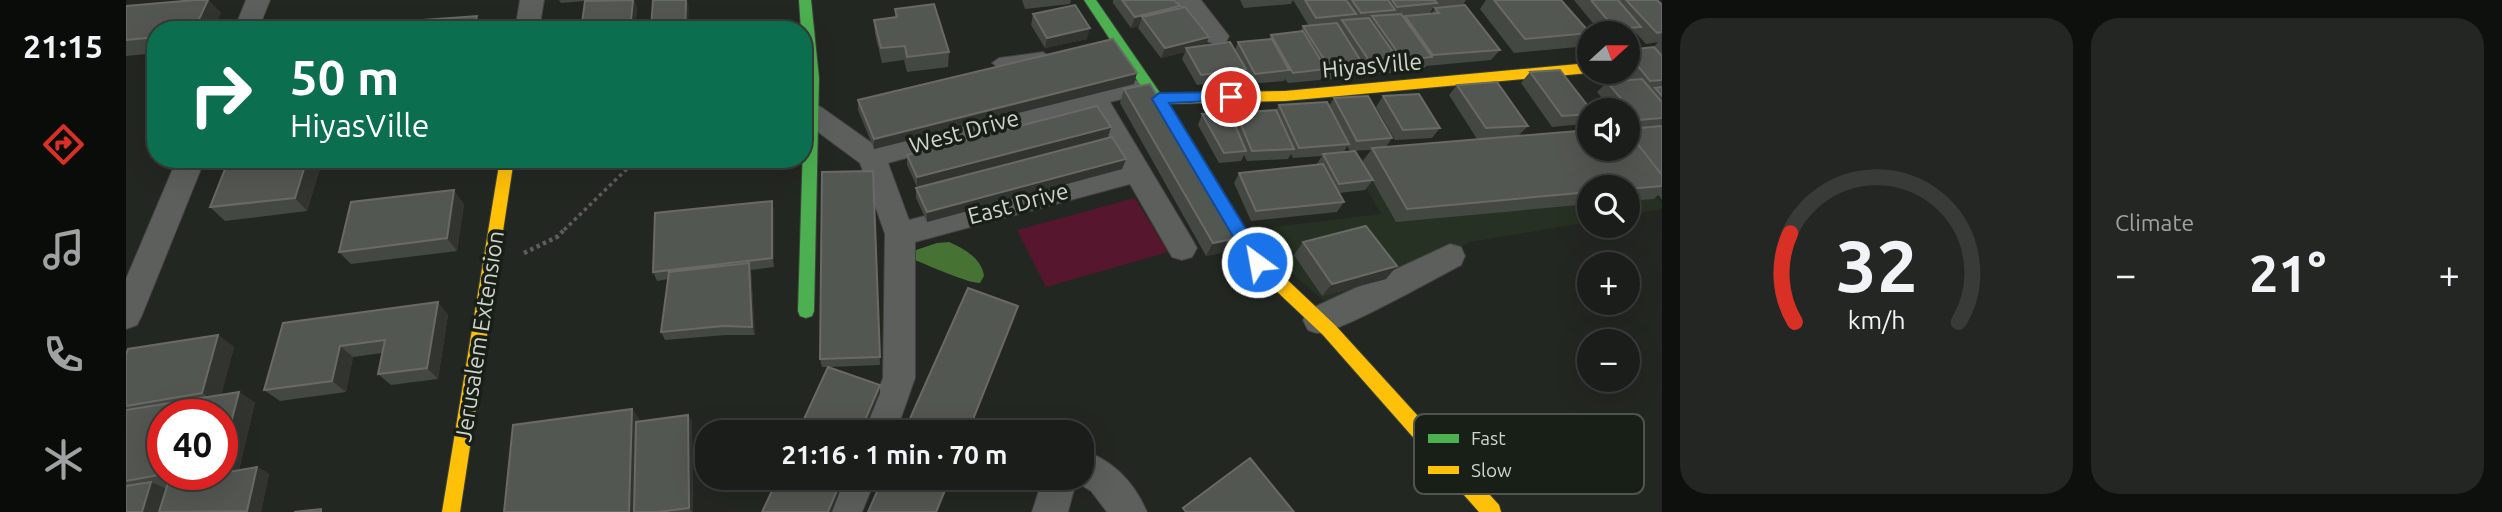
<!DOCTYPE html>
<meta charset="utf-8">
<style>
body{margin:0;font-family:Ubuntu,sans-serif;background:#232622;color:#f1f3f6;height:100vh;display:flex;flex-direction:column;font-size:26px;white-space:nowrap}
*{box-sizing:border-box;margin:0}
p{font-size:23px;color:#9fa2a2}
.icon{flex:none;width:38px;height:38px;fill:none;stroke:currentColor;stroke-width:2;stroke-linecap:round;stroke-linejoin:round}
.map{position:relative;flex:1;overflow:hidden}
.drawer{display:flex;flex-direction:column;gap:18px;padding:18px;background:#0e100e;width:840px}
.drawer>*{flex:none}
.guide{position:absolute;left:21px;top:21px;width:665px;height:147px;border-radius:28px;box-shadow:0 7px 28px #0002,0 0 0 2px #383b38;background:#0b6e4f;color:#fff;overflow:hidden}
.needle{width:46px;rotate:69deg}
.tools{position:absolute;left:1451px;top:21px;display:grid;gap:14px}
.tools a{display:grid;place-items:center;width:63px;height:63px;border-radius:50%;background:#1a1d19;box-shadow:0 7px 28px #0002,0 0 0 2px #383b38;font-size:35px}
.speed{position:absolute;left:21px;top:399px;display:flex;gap:14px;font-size:35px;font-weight:700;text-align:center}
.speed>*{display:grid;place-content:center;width:91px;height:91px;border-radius:50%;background:#1a1d19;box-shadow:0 7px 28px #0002,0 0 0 2px #383b38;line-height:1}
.speed .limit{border:10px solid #d22;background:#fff;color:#111}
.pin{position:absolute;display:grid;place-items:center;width:60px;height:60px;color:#fff;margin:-30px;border:4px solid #fff;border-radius:50%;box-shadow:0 2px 7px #0007}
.me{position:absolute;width:77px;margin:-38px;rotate:328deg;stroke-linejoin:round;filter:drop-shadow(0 0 5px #0008)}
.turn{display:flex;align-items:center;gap:24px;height:147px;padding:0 28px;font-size:32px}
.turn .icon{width:91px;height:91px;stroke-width:2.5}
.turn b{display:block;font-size:49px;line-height:60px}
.big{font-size:52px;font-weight:600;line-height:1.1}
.drawer .tile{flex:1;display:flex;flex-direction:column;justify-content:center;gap:10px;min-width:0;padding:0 24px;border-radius:28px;background:#232622}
.drawer .dial{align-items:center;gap:0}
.dial svg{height:182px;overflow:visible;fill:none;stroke:#383b38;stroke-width:7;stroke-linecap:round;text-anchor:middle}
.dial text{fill:#f1f3f6;stroke:none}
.heat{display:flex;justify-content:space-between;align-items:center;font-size:38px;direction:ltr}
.drawer .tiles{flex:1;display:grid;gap:18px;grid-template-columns:repeat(2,1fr)}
.trip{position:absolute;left:569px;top:420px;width:399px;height:70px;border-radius:28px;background:#1a1d19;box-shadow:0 7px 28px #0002,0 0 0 2px #383b38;font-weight:600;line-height:70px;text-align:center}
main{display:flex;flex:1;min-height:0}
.tab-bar{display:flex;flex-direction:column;width:126px;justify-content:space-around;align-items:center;background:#0a0c0a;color:#9fa2a2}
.tab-bar .icon{width:49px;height:49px}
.tab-bar .active{color:#d93025}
.tab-bar b{font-size:32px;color:#f1f3f6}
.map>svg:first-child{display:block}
</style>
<main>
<nav class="tab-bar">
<b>21:15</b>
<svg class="icon active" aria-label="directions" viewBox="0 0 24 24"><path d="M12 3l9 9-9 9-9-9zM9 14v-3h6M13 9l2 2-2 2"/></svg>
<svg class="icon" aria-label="music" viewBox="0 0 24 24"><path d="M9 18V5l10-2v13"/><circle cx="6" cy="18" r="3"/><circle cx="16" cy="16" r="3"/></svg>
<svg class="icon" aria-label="phone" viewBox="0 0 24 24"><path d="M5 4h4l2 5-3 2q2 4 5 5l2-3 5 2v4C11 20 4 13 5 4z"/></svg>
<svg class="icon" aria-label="climate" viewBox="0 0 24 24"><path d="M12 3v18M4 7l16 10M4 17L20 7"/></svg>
</nav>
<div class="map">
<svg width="1536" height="512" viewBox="0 0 1536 512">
<rect width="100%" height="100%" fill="#232721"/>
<path fill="#263123" d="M1463,137V149H1492L1536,203V209L1502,215V187H1463V222L1344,242L1206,308L1151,260L1147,227L1255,214L1224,159Z"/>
<path fill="#56162e" d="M1009,198L1042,252L920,287L891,230Z"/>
<path fill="#467234" d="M823,242C838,248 856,259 858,276L854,283C841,283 804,266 789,260L790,250L811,243Z"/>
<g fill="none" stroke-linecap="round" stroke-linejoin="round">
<g stroke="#3f433d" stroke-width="2">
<path id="lane" d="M917,52L924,57L922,60L873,68L866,63L873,58Z"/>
</g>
<g stroke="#3f433d" stroke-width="2">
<path id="street" d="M120,0H144L132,30H108Z
M394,0H418L413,30H389Z
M1050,0H1075L1103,36L1100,42L1091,44L1082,42Z
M1003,79L1012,81L1016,88L1012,95L984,102L1066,239L1071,248L1066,257L1056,260L1046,257L1004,184L789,242V378L770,432H736L757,378L759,234L734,163L677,121V107L686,104L695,107L750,146ZM961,109L994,165L783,220L762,163Z
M51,159H79L16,315L11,325L0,329V279Z
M1324,244L1335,247L1339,256L1335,265C1312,277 1211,334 1192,333C1189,333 1185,331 1182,330L1177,320L1182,310Z
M956,450C987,460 1008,482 1021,512H981L965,491L950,482L942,512H906L917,478H956Z
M715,478H750L736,512H700Z"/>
</g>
<g stroke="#3f433d" stroke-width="2">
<path id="fast" d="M673,0H685L693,78L688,311L686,316L680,318L674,316L672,311L679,78L677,30H675Z
M958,0H970L1056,125L1058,129L1056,133H1046Z"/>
</g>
<g stroke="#3f433d" stroke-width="2">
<path id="slow" d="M1463,63V72H1466L1463,73L1159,101L1033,104L1026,99L1033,94L1159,91Z
M374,159H388L334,512H316Z
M1089,187L1094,189L1137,257L1209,325L1373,505L1375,512H1353L1197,335L1125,267L1082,193Z"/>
</g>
<path stroke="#5b5e5a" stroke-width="3.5" stroke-dasharray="3.5 3.5" stroke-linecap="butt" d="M438,230L507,163L516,159"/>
<path stroke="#5b5e5a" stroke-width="4.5" stroke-dasharray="3.5 3.5" stroke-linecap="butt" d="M398,253L431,237L440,228"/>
<use href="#lane" fill="#5c5f5b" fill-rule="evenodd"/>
<use href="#street" fill="#5c5f5b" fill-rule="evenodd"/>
<use href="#fast" fill="#4caf50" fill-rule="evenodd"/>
<use href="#slow" fill="#ffc107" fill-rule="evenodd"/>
</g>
<path fill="#444842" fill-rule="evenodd" d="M433,0H508L511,8L509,30H455L459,1L435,3Z
M896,0H945L944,4L899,9Z
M987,0H1048L1079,46L1109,50L1112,42L1143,39L1145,35L1174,32L1177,26H1183L1167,0H1340L1337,5L1307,8L1304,13H1306L1309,8L1374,50L1365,60L1300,66L1298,68L1270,71L1269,70L1267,73L1239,75L1236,70L1232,76L1198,80L1196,77L1194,80L1162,83L1159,79L1158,81L1124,84L1118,73L1115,79L1071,85L1056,59L1059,52L1035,58L1012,28L1013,26L1005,28L987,3Z
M1114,0H1167L1165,4L1118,8Z
M1360,0H1435L1463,34L1451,47L1388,53L1354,9Z
M1448,0H1531L1536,5V200L1532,195L1528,199L1502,201V187H1463V204L1270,222L1236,162L1245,150L1224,151L1221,146L1218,152L1247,180L1239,190L1213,193L1218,202L1211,212L1125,221L1108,183L1113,173L1190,165L1196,156L1167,158L1165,154L1162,159L1121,161L1118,155L1115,161L1093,163L1072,125L1076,114L1106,119L1110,113L1150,110L1153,105L1203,106L1208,98L1266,138L1260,147L1351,139L1323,95L1331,85L1402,126L1392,136L1502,149V110H1486L1471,92L1481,82L1504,80L1497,72H1502V50L1527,48L1532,42L1520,44L1510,33L1505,38H1502V33H1475Z
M0,6L95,13L30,30V53L0,56Z
M769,9L823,52L822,67L781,72L778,60L756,63L749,34L748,20L769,17Z
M907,14L961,39L919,48L905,25Z
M1404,72L1463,110V119L1457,124L1426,127L1395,83Z
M1008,84L748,149L732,110V100Z
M998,89L1109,250L1080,256L994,103Z
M1257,96L1314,128L1306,138L1269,140L1250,107Z
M985,127L982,137L791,187L781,165V155Z
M197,159L181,211L99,221L84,207Z
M225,159H280L229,164Z
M1000,159L996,169L801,222L790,198V188Z
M747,171L754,365L702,367L754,385V393L738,432H672L702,367H696L694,359Z
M646,201L648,211V267L625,270L629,335H600L539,340L535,332L542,279L531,281L527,272Z
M338,204L331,251L225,264L213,252Z
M1177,242L1260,279L1196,296L1168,255Z
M322,314L312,379L265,385L252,374L256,353L227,357L220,392L154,401L138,390L157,323Z
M92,335L108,347L95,395L129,402L113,470L131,467L143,474L135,512H0V355ZM96,415V474H37Z
M506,409L513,419L512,421L562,415L566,422L567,512H378Z"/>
<path fill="#31342f" d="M82,0H83L95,13L87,30H68Z
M507,0H508L511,8L509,30H504Z
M560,0H561L563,7L562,30H559Z
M1054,6L1050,17H1016L1013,26L1005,28L1009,17Z
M351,16L358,30H347Z
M964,28L961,39L919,48L921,38Z
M1083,37L1079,47L1060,48L1059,52L1035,58L1039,48Z
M1011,73L1008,84L748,149V139Z
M985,127L982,137L791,187V177Z
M181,159H197L181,211L169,198Z
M1000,159L996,169L801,222V212Z
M328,190L338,204L331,251L321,238Z
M646,201L648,211V267L646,258Z
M1116,237L1109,250L1080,256L1087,243Z
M623,263L625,273L629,335L626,327Z
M1271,266L1260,279L1196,296L1206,284Z
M312,302L322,314L312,379L301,368Z
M892,306L890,315L843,432H842Z
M92,335L108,347L93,404L76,393Z
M214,346L227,357L220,392L206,381Z
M754,385V393L738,432H734Z
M113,392L129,402L112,473L96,465V457Z
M506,409L513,419L510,512H503Z
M562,415L566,422L567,512H566L563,508Z
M131,467L143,474L135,512H123L121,511Z
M716,478H719L706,512H702Z
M824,478H825L812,512H810Z
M25,482L45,491L39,512H16Z"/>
<path fill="#535751" stroke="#676a65" stroke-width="2" d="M69,0H82L68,30H30V37L0,40V6Z
M507,0L504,30H455L459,1Z
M527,0H560L559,30H525Z
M996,0H1048L1054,6L1009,17Z
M1179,0H1220L1230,14L1190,18Z
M1226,0H1262L1269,10L1235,13Z
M1266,0H1308L1311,3L1271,7Z
M1368,0H1435L1464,33L1399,39Z
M1465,0H1492L1515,27L1489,29Z
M1500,0H1531L1536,5V32L1531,33Z
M808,4L823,52L781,57L779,46L755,48L748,20L771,17L769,9Z
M949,5L964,28L921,38L907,14Z
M1339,5L1374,50L1307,55L1279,16L1313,13L1309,8Z
M1059,7L1083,37L1039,48L1016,17Z
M1275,14L1306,57L1277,60L1246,16Z
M351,16L347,30H267L269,22Z
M1243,18L1274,62L1246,65L1216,20Z
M1211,23L1238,66L1204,69L1177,26Z
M1177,31L1200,69L1167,73L1145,35Z
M987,39L1011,73L748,139L732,100Z
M1146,39L1163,70L1129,74L1112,42Z
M1104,42L1120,69L1075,75L1060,48Z
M1528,47L1536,56V80L1524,81L1502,54V50Z
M1434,70L1465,110H1463V114L1436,116L1404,72Z
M1516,79L1536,102V118L1513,120L1481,82Z
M1371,82L1402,126L1360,128L1331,85Z
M1024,84L1116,237L1087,243L998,89Z
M1536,87V96L1529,88Z
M1293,94L1314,128L1277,130L1257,96Z
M1242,96L1266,138L1231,141L1208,98Z
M1201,102L1223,144L1173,148L1153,105Z
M971,106L985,127L791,177L781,155Z
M1150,110L1168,149L1126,151L1110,113Z
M1104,113L1120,151L1098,153L1076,114Z
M1536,126V175L1502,132V129Z
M1463,130V149H1502V132L1536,175V186L1502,189V187H1463V192L1281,209L1246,148Z
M986,137L1000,159L801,212L790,188Z
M1229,151L1247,180L1213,184L1197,154Z
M103,159H181L169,198L84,207Z
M1197,164L1218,202L1130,211L1113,173Z
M747,171L754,357L694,359L696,172Z
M328,190L321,238L213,252L225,202Z
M646,201V258L527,272L529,213Z
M1240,226L1271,266L1206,284L1177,242Z
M623,263L626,327L597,326L535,332L543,272Z
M842,288L892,306L842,432H778Z
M312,302L301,368L252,374L259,340L214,346L206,381L138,390L157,323Z
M92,335L76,393L0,406V355L2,349Z
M702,367L754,385L734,432H672Z
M113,392L96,457V415H37V474H38L0,481V410Z
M506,409L503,512H378L387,425Z
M562,415L563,508L533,512H508L510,422Z
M1124,458L1168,512H1060L1057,508Z
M131,467L121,511L33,512L42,483L89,474H96V473Z
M652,478H716L702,512H636Z
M757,478H824L810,512H742Z
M25,482L16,512H0V486Z
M195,509V512H168Z"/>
<path fill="#1a73e8" stroke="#114b97" stroke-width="2" d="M1105,92L1110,93V100L1043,103L1137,257L1139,262L1137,267H1125L1026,99L1033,93Z"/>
<g text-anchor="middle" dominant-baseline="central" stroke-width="7" stroke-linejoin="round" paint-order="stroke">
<g font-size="23" fill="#cfd4cd" stroke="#181f16">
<text transform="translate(1246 65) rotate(-5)">HiyasVille</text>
<text transform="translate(838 131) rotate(-15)">West Drive</text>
<text transform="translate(892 203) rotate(-15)">East Drive</text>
<text transform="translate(353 336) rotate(-81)">Jerusalem Extension</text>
</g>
</g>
<rect x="1288" y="414" width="230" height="80" rx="10" fill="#181f16" stroke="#4f554d" stroke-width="2"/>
<rect x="1302" y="434" width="31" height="9" fill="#4caf50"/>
<rect x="1302" y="466" width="31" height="8" fill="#ffc107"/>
<g font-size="19" fill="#cfd4cd">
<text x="1345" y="445">Fast</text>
<text x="1345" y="477">Slow</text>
</g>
</svg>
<div class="tools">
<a><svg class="needle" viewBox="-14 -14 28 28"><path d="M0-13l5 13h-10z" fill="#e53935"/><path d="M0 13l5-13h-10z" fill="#9fa2a2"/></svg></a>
<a><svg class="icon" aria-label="sound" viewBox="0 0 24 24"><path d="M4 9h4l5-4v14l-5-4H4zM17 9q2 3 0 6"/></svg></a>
<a><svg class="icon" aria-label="search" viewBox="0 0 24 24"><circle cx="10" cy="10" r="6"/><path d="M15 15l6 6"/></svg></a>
<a>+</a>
<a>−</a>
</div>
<div class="speed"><div class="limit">40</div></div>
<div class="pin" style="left:1105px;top:97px;background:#d93025"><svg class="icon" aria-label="arrive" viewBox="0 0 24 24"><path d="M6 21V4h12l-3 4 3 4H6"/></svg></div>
<svg class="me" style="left:1131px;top:262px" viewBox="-20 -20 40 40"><circle r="17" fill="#1a73e8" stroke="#fff" stroke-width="3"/><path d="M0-11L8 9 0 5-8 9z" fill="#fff"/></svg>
<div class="trip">21:16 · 1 min · 70 m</div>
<div class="guide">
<div class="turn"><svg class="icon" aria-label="right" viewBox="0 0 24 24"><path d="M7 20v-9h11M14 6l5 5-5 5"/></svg><div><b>50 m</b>HiyasVille</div></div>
</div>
</div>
<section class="drawer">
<div class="tiles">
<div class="tile dial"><svg viewBox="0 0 100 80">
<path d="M14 69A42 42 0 1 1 86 69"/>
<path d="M14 69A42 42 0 0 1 12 30" stroke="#d93025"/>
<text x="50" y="56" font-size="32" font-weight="700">32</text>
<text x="50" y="72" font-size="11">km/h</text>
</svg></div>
<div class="tile"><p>Climate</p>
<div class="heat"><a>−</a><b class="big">21°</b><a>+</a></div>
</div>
</div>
</section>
</main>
